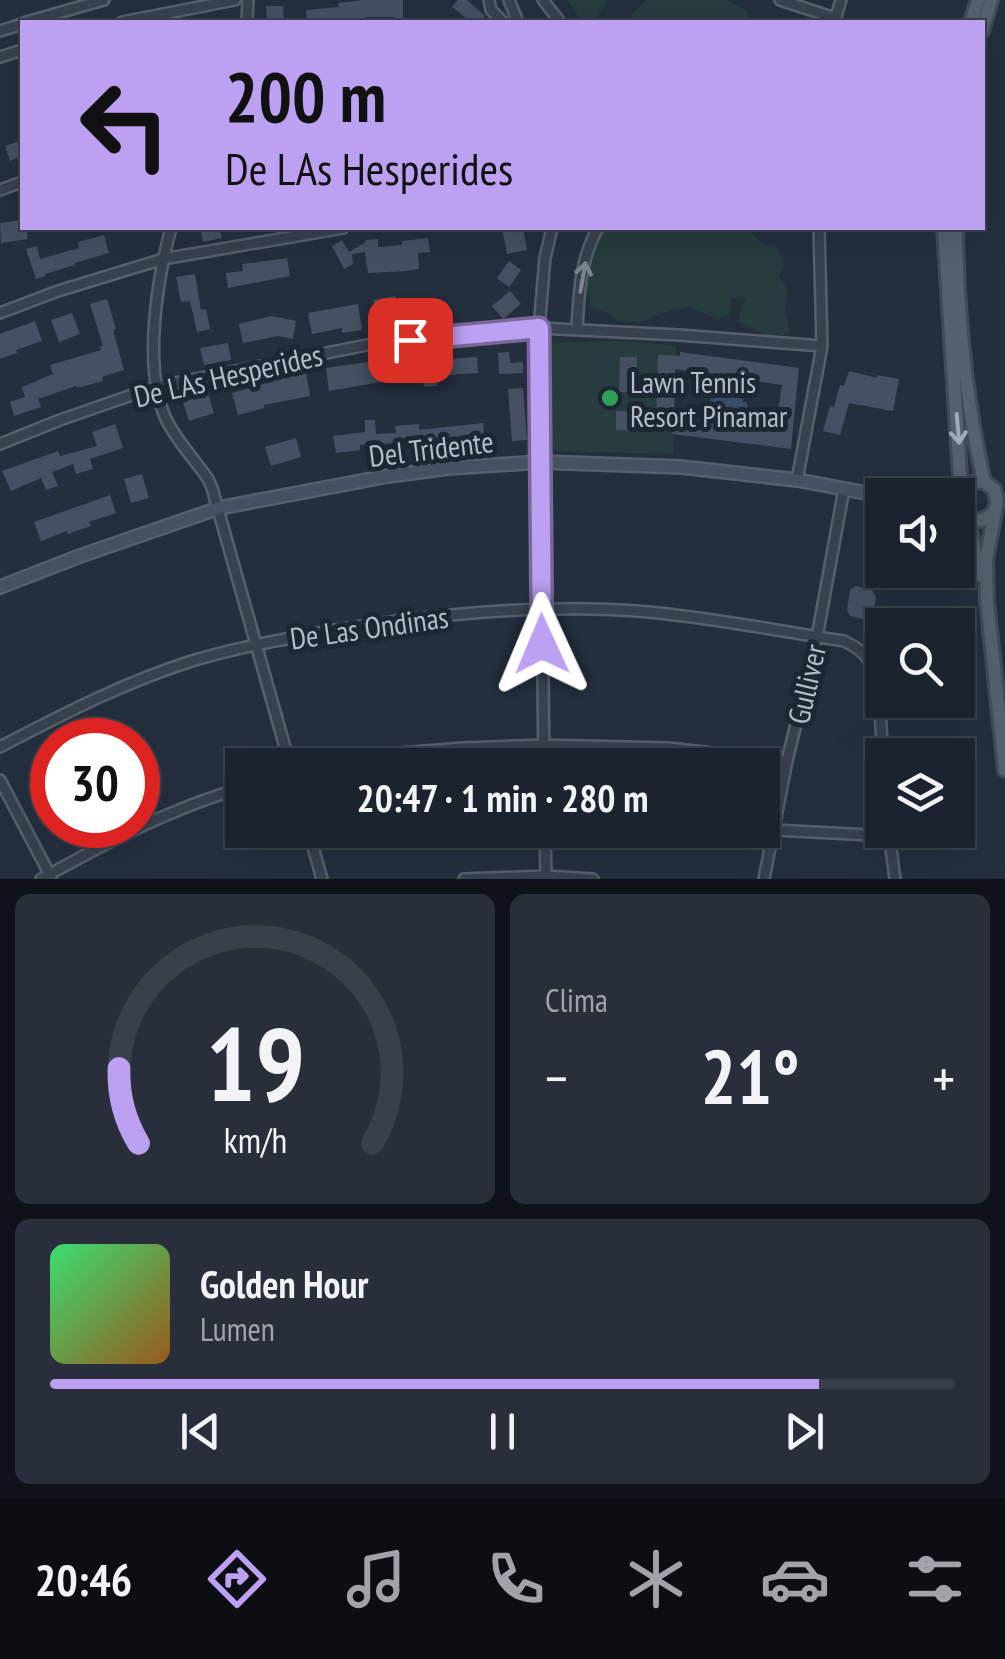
<!DOCTYPE html>
<html lang="es">
<meta charset="utf-8">
<style>
body{margin:0;font-family:"PT Sans Narrow",sans-serif;background:#282f3a;color:#f1f3f6;height:100vh;display:flex;flex-direction:column;font-size:38px;white-space:nowrap}
*{box-sizing:border-box;margin:0}
p{font-size:32px;color:#a0a4aa}
.icon{flex:none;width:55px;height:55px;fill:none;stroke:currentColor;stroke-width:2;stroke-linecap:round;stroke-linejoin:round}
.map{position:relative;height:879px;overflow:hidden}
.details{display:flex;flex-direction:column;gap:15px;padding:15px;background:#0f1319;flex:1}
.details>*{flex:none}
.hud{position:absolute;left:20px;top:20px;width:965px;height:210px;border-radius:0px;box-shadow:0 10px 40px #0002,0 0 0 2px #39404a;background:#bca0f2;color:#111;overflow:hidden}
.tools{position:absolute;left:865px;top:478px;display:grid;gap:20px}
.tools a{display:grid;place-items:center;width:110px;height:110px;border-radius:0px;background:#1b232e;box-shadow:0 10px 40px #0002,0 0 0 2px #39404a;font-size:50px}
.speed{position:absolute;left:30px;top:718px;display:flex;gap:20px;font-size:50px;font-weight:700;text-align:center}
.speed>*{display:grid;place-content:center;width:130px;height:130px;border-radius:50%;background:#1b232e;box-shadow:0 10px 40px #0002,0 0 0 2px #39404a;line-height:1}
.speed .limit{border:15px solid #d22;background:#fff;color:#111}
.pin{position:absolute;display:grid;place-items:center;width:85px;height:85px;color:#fff;margin:-42px;border-radius:20px;box-shadow:0 5px 15px #0006}
.me{position:absolute;width:110px;margin:-55px;rotate:359deg;stroke-linejoin:round;filter:drop-shadow(0 0 8px #0008)}
.turn{display:flex;align-items:center;gap:35px;height:210px;padding:0 40px;font-size:45px}
.turn .icon{width:130px;height:130px;stroke-width:2.5}
.turn b{display:block;font-size:70px;line-height:85px}
.big{font-size:75px;font-weight:700;line-height:1.1}
.details .widget{flex:1;display:flex;flex-direction:column;justify-content:center;gap:15px;min-width:0;padding:0 35px;border-radius:15px;background:#282f3a}
.details .dial{align-items:center;gap:0}
.dial svg{height:260px;overflow:visible;fill:none;stroke:#39404a;stroke-width:7;stroke-linecap:round;text-anchor:middle}
.dial text{fill:#f1f3f6;stroke:none}
.song{display:flex;align-items:center;gap:30px}
.cover{width:120px;height:120px;border-radius:15px;background:linear-gradient(135deg,hsl(140 70% 55%),hsl(30 70% 35%))}
.played{height:10px;border-radius:5px;background:linear-gradient(90deg,#bca0f2 85%,#39404a 85%)}
.keys{display:flex;justify-content:space-around;direction:ltr}
.heat{display:flex;justify-content:space-between;align-items:center;font-size:55px;direction:ltr}
.details .tiles{flex:1;display:grid;gap:15px;grid-template-columns:1fr 1fr}
.widget:last-child{grid-column:span 2}
.trip{position:absolute;left:225px;top:748px;width:555px;height:100px;border-radius:0px;background:#1b232e;box-shadow:0 10px 40px #0002,0 0 0 2px #39404a;font-weight:700;line-height:100px;text-align:center}
.tabs{display:flex;height:160px;justify-content:space-around;align-items:center;background:#0b0e12;color:#a0a4aa}
.tabs .icon{width:70px;height:70px}
.tabs .active{color:#bca0f2}
.tabs b{font-size:45px;color:#f1f3f6}
.map>svg:first-child{display:block}
</style>
<div class="map">
<svg width="1005" height="879" viewBox="0 0 1005 879">
<rect width="100%" height="100%" fill="#242f3e"/>
<path fill="#263c3f" d="M567,0H607L595,21L582,20Z
M646,0H727L747,11L751,22H633L632,14Z
M605,228H751V232L762,244L776,246L785,262L779,277L788,291L785,312L791,333C773,340 754,332 739,321L740,307L746,301L743,297L731,299L730,315L717,319L689,307L671,310L640,322L617,321L607,312L592,309C582,280 589,253 605,228Z
M612,341L676,345L673,454L548,451L544,343Z"/>
<path fill="#394c67" d="M714,395L744,399L742,402H746L748,406L746,409H742L743,412L712,407L715,405L709,402L711,398L715,399Z"/>
<path fill="#455162" d="M363,0H403V22H394V17H366L367,22H307L306,10L339,7L338,3Z
M458,0H467L485,16L480,22H471L452,7Z
M266,6H283L284,22H267Z
M22,140V156L10,161L5,146Z
M22,220V228H26L28,239L1,243L0,223Z
M200,228H220L222,238L203,242Z
M502,228H523L527,250L507,254Z
M104,235L109,253L75,263V265L45,274L46,276L36,279L26,249L37,246L40,259L79,248L78,242Z
M428,238L430,252L418,253L419,269L405,271L368,273L365,252L352,254L353,264L344,269L332,246L342,240L349,252L366,242L365,240L378,239V247L402,245V241Z
M287,258L290,276L228,288L226,273L243,271L242,264Z
M509,261L521,270L509,287L497,278Z
M195,274L201,310L206,309L210,329L197,332L190,301L181,302L176,277Z
M510,291L521,304L503,319L492,306Z
M395,296L398,315L385,318L387,327L378,328L373,300Z
M424,298L438,314L421,329L407,313Z
M107,299L116,329L113,330L124,370L102,377L103,381L77,388L76,386L38,399L41,407L14,416L10,402L25,397L22,387L53,374L50,365L101,350L100,346H103L90,304Z
M358,304L362,330L342,333V328L312,334L308,313Z
M72,313L80,334L59,342L51,320Z
M271,316L296,321L293,339L278,336L243,343L239,324Z
M35,321L42,341L16,350L17,353L0,359V334Z
M228,343L231,360L204,365L200,348Z
M509,352L510,363L523,362V373L499,374L498,353Z
M680,352L799,368L791,449L672,434L675,417L775,430L782,385L675,369L674,420H656L658,355L680,356Z
M434,355V357L446,356L447,359L477,357L478,373L448,375L449,377L436,378L437,386L424,387L423,380L397,383V379L329,391L326,368L381,360L382,363L421,360V357Z
M620,357H637V392H619Z
M849,371L877,378V375L899,379L893,411L849,403L840,435L823,431L830,406L834,407L840,385L844,386Z
M306,372L310,396L264,405V408L238,415L232,393L271,382V379Z
M523,388L527,440L512,441L508,389Z
M208,394L214,413L189,421L183,402Z
M616,411L639,412L638,431L616,430Z
M365,420H375L376,434L396,433L395,426L419,424V430L483,423L485,440L397,447L396,443L360,445V450L336,453L333,436L365,432Z
M115,424L123,448L90,459L93,469L76,474L73,464L52,472L58,486L46,490L41,478L11,491L2,471L58,451L60,456L97,446L92,432Z
M296,438L301,457L271,466L265,447Z
M142,474L149,498L131,503L124,479Z
M110,495L116,513L89,522L91,526L68,534L67,531L41,541L34,522Z
M856,586L872,590L876,597L873,616L866,620L850,616L847,610L850,590Z"/>
<g fill="none" stroke-linecap="round" stroke-linejoin="round">
<g stroke="#565f6c" stroke-width="14">
<path id="minor" d="M489,0L491,10L503,22
M509,0L518,22
M543,0L560,22
M780,0L835,18
M835,20L841,0
M26,22L104,0
M122,22L235,0
M247,22L248,0
M0,31L22,24
M0,57L22,50
M0,190L22,182
M171,228C157,280 142,371 167,421C177,441 195,460 208,479L212,488L290,765
M0,313L58,291L163,259L343,228
M577,329C579,294 580,259 598,228
M0,444L60,420L155,387L377,343L539,328L679,335L822,346
M797,480L822,346L819,228
M0,747C63,714 127,681 195,660C239,647 284,639 329,631C431,614 544,603 648,612C714,618 779,631 844,641C854,646 863,651 869,661C882,682 880,729 883,755
M322,765L374,755L463,748L543,745L668,748L787,761
M544,765L539,328L545,258L552,228
M0,780L51,877
M308,830L322,879
M545,830L546,876
M774,830L890,836
M889,833L895,879
M41,879C106,843 171,808 242,788
M464,879L546,876L593,879
M764,879L787,761L817,637L844,489"/>
</g>
<g stroke="#565f6c" stroke-width="16">
<path id="secondary" d="M0,587L80,556L219,508L388,476L449,468L541,462L681,467L797,480L882,496"/>
</g>
<g stroke="#414a57" stroke-width="18">
<path id="primary" d="M971,22L978,0
M982,31L991,0
M944,228L961,490
M956,228C957,314 965,398 984,482
M958,498L965,485L978,481L984,482L994,489L997,501L986,560L987,601L1005,770
M958,503C962,522 981,526 994,512
M967,519L980,575"/>
</g>
<use href="#minor" stroke="#38414e" stroke-width="9"/>
<use href="#secondary" stroke="#465061" stroke-width="11"/>
<use href="#primary" stroke="#56606e" stroke-width="12"/>
</g>
<defs><path id="oneway-shaft" d="M-6 0H5M1.5-3L5.5 0L1.5 3" fill="none" stroke-width="1.6" stroke-linecap="round" stroke-linejoin="round" transform="scale(2.5)"/></defs>
<use stroke="#7c8592" href="#oneway-shaft" transform="translate(583 277) rotate(-80)"/>
<use stroke="#a1aab7" href="#oneway-shaft" transform="translate(958 429) rotate(85)"/>
<g fill="none" stroke-linecap="round" stroke-linejoin="round">
<g stroke="#7a689d" stroke-width="25">
<path id="route" d="M410,340L539,328L542,644"/>
</g>
<use href="#route" stroke="#bca0f2" stroke-width="18"/>
</g>
<circle fill="#2e9e5b" stroke="#1d2633" stroke-width="4" cx="610" cy="398" r="10"/>
<g text-anchor="middle" dominant-baseline="central" stroke-width="10" stroke-linejoin="round" paint-order="stroke">
<g font-size="30" fill="#b4bcc9" stroke="#1d2633">
<text transform="translate(228 375) rotate(-13)">De LAs Hesperides</text>
<text transform="translate(431 448) rotate(-7)">Del Tridente</text>
<text transform="translate(369 627) rotate(-8)">De Las Ondinas</text>
<text transform="translate(806 684) rotate(-77)">Gulliver</text>
</g>
<g font-size="30" fill="#b4bcc9" stroke="#1d2633" text-anchor="start">
<text x="630" y="381">Lawn Tennis<tspan x="630" dy="34">Resort Pinamar</tspan></text>
</g>
</g>
</svg>
<div class="tools">
<a><svg class="icon" aria-label="sound" viewBox="0 0 24 24"><path d="M4 9h4l5-4v14l-5-4H4zM17 9q2 3 0 6"/></svg></a>
<a><svg class="icon" aria-label="search" viewBox="0 0 24 24"><circle cx="10" cy="10" r="6"/><path d="M15 15l6 6"/></svg></a>
<a><svg class="icon" aria-label="layers" viewBox="0 0 24 24"><path d="M12 4l9 5-9 5-9-5zM3 14l9 5 9-5"/></svg></a>
</div>
<div class="speed"><div class="limit">30</div></div>
<div class="pin" style="left:410px;top:340px;background:#d93025"><svg class="icon" aria-label="arrive" viewBox="0 0 24 24"><path d="M6 21V4h12l-3 4 3 4H6"/></svg></div>
<svg class="me" style="left:542px;top:644px" viewBox="-20 -20 40 40"><path d="M0-17L14 15 0 8-14 15z" fill="#bca0f2" stroke="#fff" stroke-width="4"/></svg>
<div class="trip">20:47 · 1 min · 280 m</div>
<div class="hud">
<div class="turn"><svg class="icon" aria-label="left" viewBox="0 0 24 24"><path d="M17 20v-9H6M10 6l-5 5 5 5"/></svg><div><b>200 m</b>De LAs Hesperides</div></div>
</div>
</div>
<section class="details">
<div class="tiles">
<div class="widget dial"><svg viewBox="0 0 100 80">
<path d="M14 69A42 42 0 1 1 86 69"/>
<path d="M14 69A42 42 0 0 1 8 46" stroke="#bca0f2"/>
<text x="50" y="56" font-size="32" font-weight="700">19</text>
<text x="50" y="72" font-size="11">km/h</text>
</svg></div>
<div class="widget"><p>Clima</p>
<div class="heat"><a>−</a><b class="big">21°</b><a>+</a></div>
</div>
<div class="widget">
<div class="song"><i class="cover"></i><div><b>Golden Hour</b><p>Lumen</p></div></div>
<div class="played"></div>
<div class="keys"><svg class="icon" aria-label="previous" viewBox="0 0 24 24"><path d="M18 5L8 12l10 7zM5 5v14"/></svg><svg class="icon" aria-label="pause" viewBox="0 0 24 24"><path d="M8 5v14M16 5v14"/></svg><svg class="icon" aria-label="next" viewBox="0 0 24 24"><path d="M6 5l10 7-10 7zM19 5v14"/></svg></div>
</div>
</div>
</section>
<nav class="tabs">
<b>20:46</b>
<svg class="icon active" aria-label="directions" viewBox="0 0 24 24"><path d="M12 3l9 9-9 9-9-9zM9 14v-3h6M13 9l2 2-2 2"/></svg>
<svg class="icon" aria-label="music" viewBox="0 0 24 24"><path d="M9 18V5l10-2v13"/><circle cx="6" cy="18" r="3"/><circle cx="16" cy="16" r="3"/></svg>
<svg class="icon" aria-label="phone" viewBox="0 0 24 24"><path d="M5 4h4l2 5-3 2q2 4 5 5l2-3 5 2v4C11 20 4 13 5 4z"/></svg>
<svg class="icon" aria-label="climate" viewBox="0 0 24 24"><path d="M12 3v18M4 7l16 10M4 17L20 7"/></svg>
<svg class="icon" aria-label="car" viewBox="0 0 24 24"><path d="M5 17H2v-5l4-1 3-4h7l3 4 3 1v5h-3M9 17h6M6 11h13"/><circle cx="7" cy="17" r="2"/><circle cx="17" cy="17" r="2"/></svg>
<svg class="icon" aria-label="filters" viewBox="0 0 24 24"><path d="M4 7h16M4 17h16"/><circle cx="9" cy="7" r="2"/><circle cx="15" cy="17" r="2"/></svg>
</nav>
